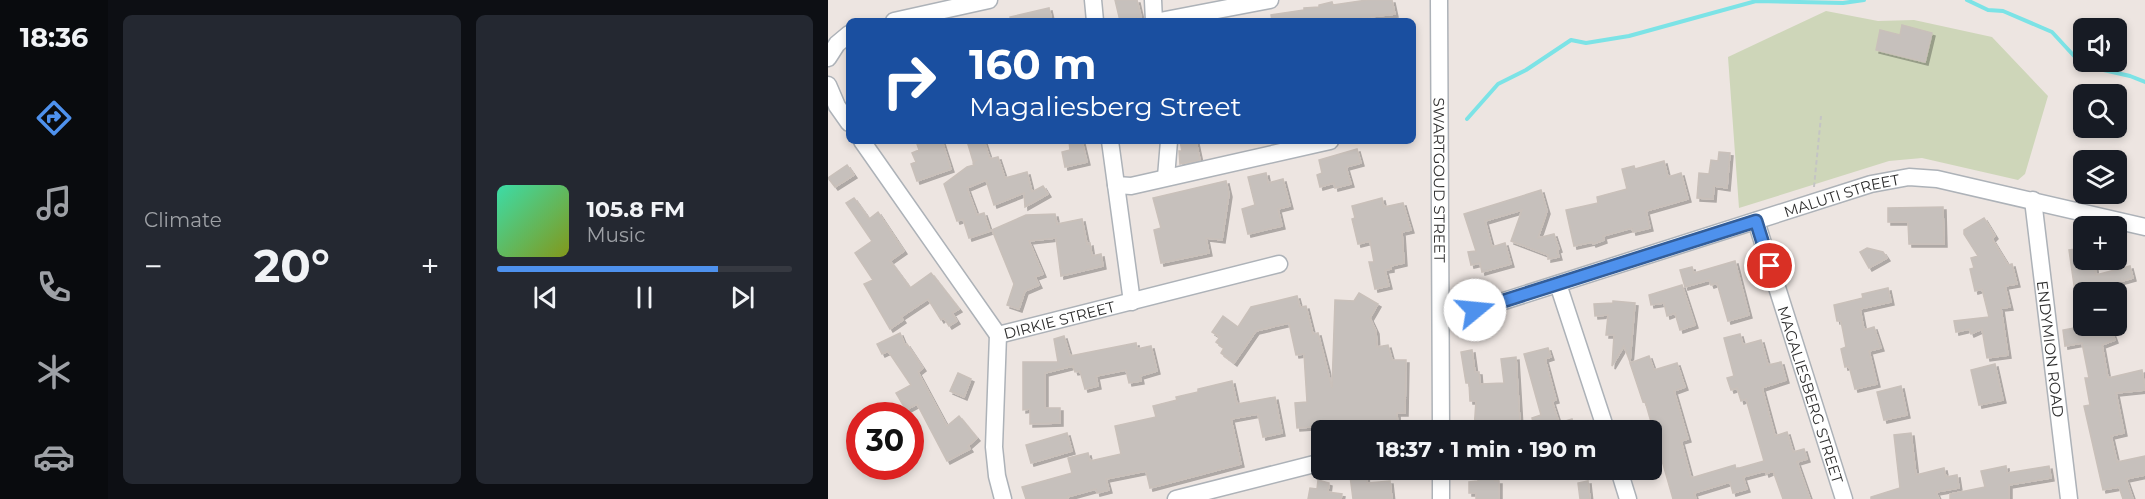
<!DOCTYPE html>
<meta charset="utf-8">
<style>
body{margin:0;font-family:Montserrat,sans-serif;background:#242831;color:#f1f3f6;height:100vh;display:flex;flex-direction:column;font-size:22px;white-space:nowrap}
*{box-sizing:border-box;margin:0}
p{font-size:20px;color:#9ea1a6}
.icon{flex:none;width:33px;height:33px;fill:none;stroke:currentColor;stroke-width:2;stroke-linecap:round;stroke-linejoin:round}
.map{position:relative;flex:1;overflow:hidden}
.side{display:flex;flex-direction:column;gap:15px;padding:15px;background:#0d0f14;width:720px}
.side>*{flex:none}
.hud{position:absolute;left:18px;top:18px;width:570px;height:126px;border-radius:9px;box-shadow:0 3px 9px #0003;background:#1a4fa0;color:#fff;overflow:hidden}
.tools{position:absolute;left:1245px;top:18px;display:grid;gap:12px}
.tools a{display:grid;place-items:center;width:54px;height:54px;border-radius:9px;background:#171b24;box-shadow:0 3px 9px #0003;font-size:30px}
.speed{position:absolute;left:18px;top:402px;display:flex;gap:12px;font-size:30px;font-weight:700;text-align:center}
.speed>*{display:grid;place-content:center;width:78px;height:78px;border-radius:50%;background:#171b24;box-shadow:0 3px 9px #0003;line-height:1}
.speed .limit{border:9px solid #d22;background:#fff;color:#111}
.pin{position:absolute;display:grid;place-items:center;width:51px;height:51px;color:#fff;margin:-26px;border:3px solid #fff;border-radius:50%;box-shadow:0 2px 6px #0007}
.me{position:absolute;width:66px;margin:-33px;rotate:73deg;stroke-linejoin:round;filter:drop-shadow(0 0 4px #0008)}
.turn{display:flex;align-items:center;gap:21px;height:126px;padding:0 24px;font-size:27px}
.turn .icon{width:78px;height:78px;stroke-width:2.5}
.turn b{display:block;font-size:42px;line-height:51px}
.big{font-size:45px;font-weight:700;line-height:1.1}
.side .card{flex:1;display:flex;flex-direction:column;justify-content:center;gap:9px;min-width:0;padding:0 21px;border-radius:9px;background:#242831}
.song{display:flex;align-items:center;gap:18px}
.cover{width:72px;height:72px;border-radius:9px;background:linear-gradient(135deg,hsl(160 70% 55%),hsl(70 70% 35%))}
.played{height:6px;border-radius:3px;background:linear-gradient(90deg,#4e91ed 75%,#363941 75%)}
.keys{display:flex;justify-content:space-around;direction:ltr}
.heat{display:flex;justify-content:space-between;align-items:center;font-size:33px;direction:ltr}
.side .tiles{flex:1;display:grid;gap:15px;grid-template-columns:repeat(2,1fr)}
.trip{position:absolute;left:483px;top:420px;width:351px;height:60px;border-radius:9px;background:#171b24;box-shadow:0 3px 9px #0003;font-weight:700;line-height:60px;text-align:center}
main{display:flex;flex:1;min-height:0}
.tabs{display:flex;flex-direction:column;width:108px;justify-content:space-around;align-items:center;background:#090b0e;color:#9ea1a6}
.tabs .icon{width:42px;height:42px}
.tabs .on{color:#4e91ed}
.tabs b{font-size:27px;color:#f1f3f6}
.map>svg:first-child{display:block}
</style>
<main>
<nav class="tabs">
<b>18:36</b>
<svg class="icon on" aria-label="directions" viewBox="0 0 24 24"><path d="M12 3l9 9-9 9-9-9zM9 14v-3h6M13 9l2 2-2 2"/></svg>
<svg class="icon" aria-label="music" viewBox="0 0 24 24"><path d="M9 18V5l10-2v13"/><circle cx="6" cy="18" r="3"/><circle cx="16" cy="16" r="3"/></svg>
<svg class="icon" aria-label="phone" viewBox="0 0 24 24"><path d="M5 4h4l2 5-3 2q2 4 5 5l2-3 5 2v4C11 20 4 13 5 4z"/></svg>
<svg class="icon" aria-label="climate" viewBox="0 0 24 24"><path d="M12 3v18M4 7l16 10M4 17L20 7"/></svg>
<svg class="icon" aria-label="car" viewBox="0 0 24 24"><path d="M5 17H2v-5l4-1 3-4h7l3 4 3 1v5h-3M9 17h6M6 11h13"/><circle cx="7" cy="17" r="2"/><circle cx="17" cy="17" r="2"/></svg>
</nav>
<section class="side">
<div class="tiles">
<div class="card"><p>Climate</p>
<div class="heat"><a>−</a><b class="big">20°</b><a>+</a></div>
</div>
<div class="card">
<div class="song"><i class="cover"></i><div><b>105.8 FM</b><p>Music</p></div></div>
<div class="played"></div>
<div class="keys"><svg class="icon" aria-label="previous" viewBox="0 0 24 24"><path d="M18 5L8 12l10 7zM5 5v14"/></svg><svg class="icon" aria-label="pause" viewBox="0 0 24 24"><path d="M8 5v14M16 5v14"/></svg><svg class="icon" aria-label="next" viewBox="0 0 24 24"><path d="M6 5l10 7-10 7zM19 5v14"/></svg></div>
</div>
</div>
</section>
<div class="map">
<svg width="1317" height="499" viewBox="0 0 1317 499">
<defs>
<filter id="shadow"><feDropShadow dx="3" dy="3" stdDeviation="0" flood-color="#0004"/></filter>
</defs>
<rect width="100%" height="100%" fill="#ede5e1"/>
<path fill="#ced6b9" d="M998,11L1050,21L1086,20L1164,37L1220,96L1197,174L1190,180L1094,158L1061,161L911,208L900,57Z"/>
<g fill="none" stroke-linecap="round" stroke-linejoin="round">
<path stroke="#7ce3e6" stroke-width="4" d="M1139,0L1160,10L1175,11L1224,32L1247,57L1258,66L1302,76L1317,82
M639,119L670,84L698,70L743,40L758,43L801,36L928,1L1015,3L1036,0"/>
</g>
<path fill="#c6c0bc" stroke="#c9c0ba" stroke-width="1.5" filter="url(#shadow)" d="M287,0H309L313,17L292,21Z
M539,0H564L567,14L505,21H444L443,15L476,10V8L491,7V5L504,2L505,5Z
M221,8L224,21H183L182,17Z
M1074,25L1104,33L1097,62L1048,50L1052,30L1072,35Z
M88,141H114L123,169L89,181L83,164L88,162L84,153L91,150Z
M139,141H156L162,159L170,157L177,178L199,172L204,192L215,186L220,194L197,207L196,193L166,205L158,180L139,188L149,215L156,213L162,231L141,238L135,219L129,221L116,184L139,167L146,165L145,163L149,160L145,161Z
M241,141H254L259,162L237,167L234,152L242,150Z
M352,141H368L372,160L352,164L351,151H354Z
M529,149L533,163L518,167L523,184L507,188L506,183L492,187L489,175L494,173L491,160Z
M891,152L902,153L899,188L886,186L885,199L869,198L871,173L881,174L883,160L890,161Z
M836,161L840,177L853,173L860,199L818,211L822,228L805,232L804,228L775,236L776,240L765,244L764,242L746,246L738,210L770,203L769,197L799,189L794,169L806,166L807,169Z
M19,165L26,175L7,187L0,178Z
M438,173L440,183L455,179L462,206L450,209L454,226L420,234L414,209L427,205L420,177Z
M398,181L401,194L394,240L378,238L381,253L333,263L326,230L333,228L325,198Z
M713,190L719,211L710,238L726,234L731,249L729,250L731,257L720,259V255L683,241L694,210L657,221L664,247L677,243L683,264L654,272L652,263L643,265L640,252L648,251L636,214Z
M26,198L41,219L50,212L76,251L62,261L82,288L103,273L131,309L124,313L129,321L121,326L116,318L113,320L100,299L73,317L75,320L62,329L36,284L45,280L27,253L44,241L18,203Z
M554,198L556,207L575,203L583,230L574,232L576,263L563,266V269L557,270L561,286L547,289L541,262H546L542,241L530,244L524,219L527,218L524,206Z
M1115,207L1116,244H1081L1080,222H1060V208Z
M227,214L229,224L254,219L259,244L262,243L264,256L273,254L275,266L233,276L228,238L201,241L215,274L207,277L211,285L197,291L191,309L179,305L186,284L164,230L198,215Z
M1156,218L1167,236L1164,239L1180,265L1184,264L1189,284L1177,286L1182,307L1173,308L1180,355L1159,358L1154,329L1143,334L1141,329L1128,332L1126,321L1161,317L1154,289L1147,291L1142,269L1146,268L1143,258L1150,256L1136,234V230Z
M1039,248L1055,252L1059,258L1041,268L1032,252Z
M1256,248V260H1266L1268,275L1302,266L1305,278L1273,287L1274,292H1247L1241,250Z
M907,261L921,315L900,321L889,283L883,285L881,280L857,287L852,270L864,267L866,273Z
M854,285L867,325L852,330L847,313L839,316L836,303L823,305L821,295Z
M1060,288L1063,302L1032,309L1036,330L1046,327L1053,348L1041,351L1049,384L1027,389L1021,366L1017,367L1013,349L1018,347L1013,321H1009L1006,305L1035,298L1034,294Z
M531,293L550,304L542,318L548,331L549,347L560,345L564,360H578L577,413H569L570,430H513V425L469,428L467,403L479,402L476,354L468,355L461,323L428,331L406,363L393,353L396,348L388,342L392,337L384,332L395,316L410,327L423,307L469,296L472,307L478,306L485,334L490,333L504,388L507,300L526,301Z
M785,301L807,303L802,362L796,346L784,366L786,335H778L780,315L767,316L766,304L785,303Z
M1246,326H1282L1287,340L1274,345L1280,378L1314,370L1317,390L1288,393L1296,433L1283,436L1289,462L1317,456V475L1298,479L1305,499H1295L1291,487L1275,490L1256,406L1262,405L1257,378H1261L1254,343L1237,346L1235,330L1246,328Z
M72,333L77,345L79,344L95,368L90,372L119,426L131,416L149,438L140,446L142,449L119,461L89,404L78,410L68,393L83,385L60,351L54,354L49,344Z
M912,334L915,345L933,340L940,365L953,362L958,380L934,388L947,436L959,432L965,452L976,449L979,459L969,462L982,499H955L945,471L938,474L937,471L915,477L919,489L905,493L902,482L866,493L868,499H845L817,401L815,402L802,363L821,356L826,370L849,363L857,387L846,391L860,439L853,441L863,478L907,465L908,469L936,461L918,399L913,401L909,388L903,390L899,378L906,376L896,338Z
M236,336L242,356L308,343L309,349L323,346L329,371L312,376L313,381L301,383L298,370L268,376L270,386L257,389L252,371L247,372L245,366L217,373V408H232V423L202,424V409L195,410V362H230L226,339Z
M720,348L723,357L717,359L728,400L724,401L731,423L744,419L747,430H707L704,418L713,415L696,354Z
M644,350L647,372H651L652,384L676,383L673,359L688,357L692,424H671V430H646L648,401H642L641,383H638L633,352Z
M1167,364L1175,400L1151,405L1143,370Z
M130,373L143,379L136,397L122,391Z
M404,381L409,404L447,397L454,433L435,437L430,414L403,419L413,464L322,488L318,471L278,479L281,490L269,493L268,489L239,497L240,499H198L194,487L244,473L240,458L260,453L262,461L293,454L287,426L328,417L325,406L349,400L348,397L370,392V389Z
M1073,386L1079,415L1056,420L1049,392Z
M239,433L244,451L203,463L198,445Z
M1083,433L1088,475L1116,468L1118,477L1129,475L1131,488L1108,492L1111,499H1043V497L1072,488L1066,435Z
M1178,466L1179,473L1221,466L1223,478L1181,485V499H1122V494L1157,487L1153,471Z
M650,470H668L667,481H671V499H648V493H641V482L650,481Z
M538,474L539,483L562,481L564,499H525L522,476Z
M490,480L501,483L500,492L514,494L513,499H480L482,488L489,489Z
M760,481L762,499H752L750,483Z"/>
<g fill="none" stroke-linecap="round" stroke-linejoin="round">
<g stroke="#adb2b8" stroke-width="19">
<g id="minor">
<path d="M265,0L267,21"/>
<path d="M325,0L326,21"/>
<path id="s1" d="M611,0L613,430"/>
<path d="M66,21L161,0"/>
<path d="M332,21L442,0"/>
<path d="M0,58L9,44L21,34"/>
<path d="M0,85L9,106L21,123"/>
<path d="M34,141L170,335"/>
<path d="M282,141L304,302"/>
<path d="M338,177L341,141"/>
<path d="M288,185L303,186L502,141"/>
<path id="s2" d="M1205,200L1241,499"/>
<path id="s3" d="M928,221L1016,499"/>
<path d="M730,284L778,430"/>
<path id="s4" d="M613,321L1043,184L1081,177L1109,179L1317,227"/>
<path id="s5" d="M170,335L451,264"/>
<path d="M170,335L166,447L169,476L175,499"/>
<path d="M613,470V499"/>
<path d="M791,470L800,499"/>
<path d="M348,499L494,462"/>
</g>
</g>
<path stroke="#c4c4c4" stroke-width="2" stroke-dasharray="4.5 3" stroke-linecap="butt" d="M986,187L993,116"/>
<use href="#minor" stroke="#fff" stroke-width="16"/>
</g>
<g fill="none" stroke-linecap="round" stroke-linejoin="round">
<g stroke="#335e9a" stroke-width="15">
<path id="route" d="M647,310L928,221L942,266"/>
</g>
<use href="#route" stroke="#4e91ed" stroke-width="10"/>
</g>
<g text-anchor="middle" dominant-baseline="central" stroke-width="6" stroke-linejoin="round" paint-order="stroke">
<g font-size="15" fill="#2d2d2d" stroke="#fff">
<text stroke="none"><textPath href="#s1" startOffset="180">SWARTGOUD STREET</textPath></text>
<text stroke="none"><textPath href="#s4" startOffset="420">MALUTI STREET</textPath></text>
<text stroke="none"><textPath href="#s5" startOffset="63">DIRKIE STREET</textPath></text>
<text stroke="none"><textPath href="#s2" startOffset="150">ENDYMION ROAD</textPath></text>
<text stroke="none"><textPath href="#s3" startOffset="182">MAGALIESBERG STREET</textPath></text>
</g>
</g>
</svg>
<div class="tools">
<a><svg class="icon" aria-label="sound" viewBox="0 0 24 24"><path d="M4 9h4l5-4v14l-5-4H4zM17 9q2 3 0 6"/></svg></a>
<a><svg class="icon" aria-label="search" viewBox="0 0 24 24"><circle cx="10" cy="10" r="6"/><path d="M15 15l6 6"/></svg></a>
<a><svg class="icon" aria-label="layers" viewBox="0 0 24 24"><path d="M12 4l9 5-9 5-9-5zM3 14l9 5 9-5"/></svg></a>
<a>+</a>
<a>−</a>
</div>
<div class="speed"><div class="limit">30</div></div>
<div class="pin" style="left:942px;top:266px;background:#d93025"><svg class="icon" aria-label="arrive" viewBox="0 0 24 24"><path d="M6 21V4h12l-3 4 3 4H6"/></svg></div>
<svg class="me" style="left:647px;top:310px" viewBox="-20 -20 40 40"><circle r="19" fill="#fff"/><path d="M0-13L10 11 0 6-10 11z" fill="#4e91ed"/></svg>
<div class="trip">18:37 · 1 min · 190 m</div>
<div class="hud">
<div class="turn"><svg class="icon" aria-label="right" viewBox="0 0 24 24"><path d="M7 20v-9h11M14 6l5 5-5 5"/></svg><div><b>160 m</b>Magaliesberg Street</div></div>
</div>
</div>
</main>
